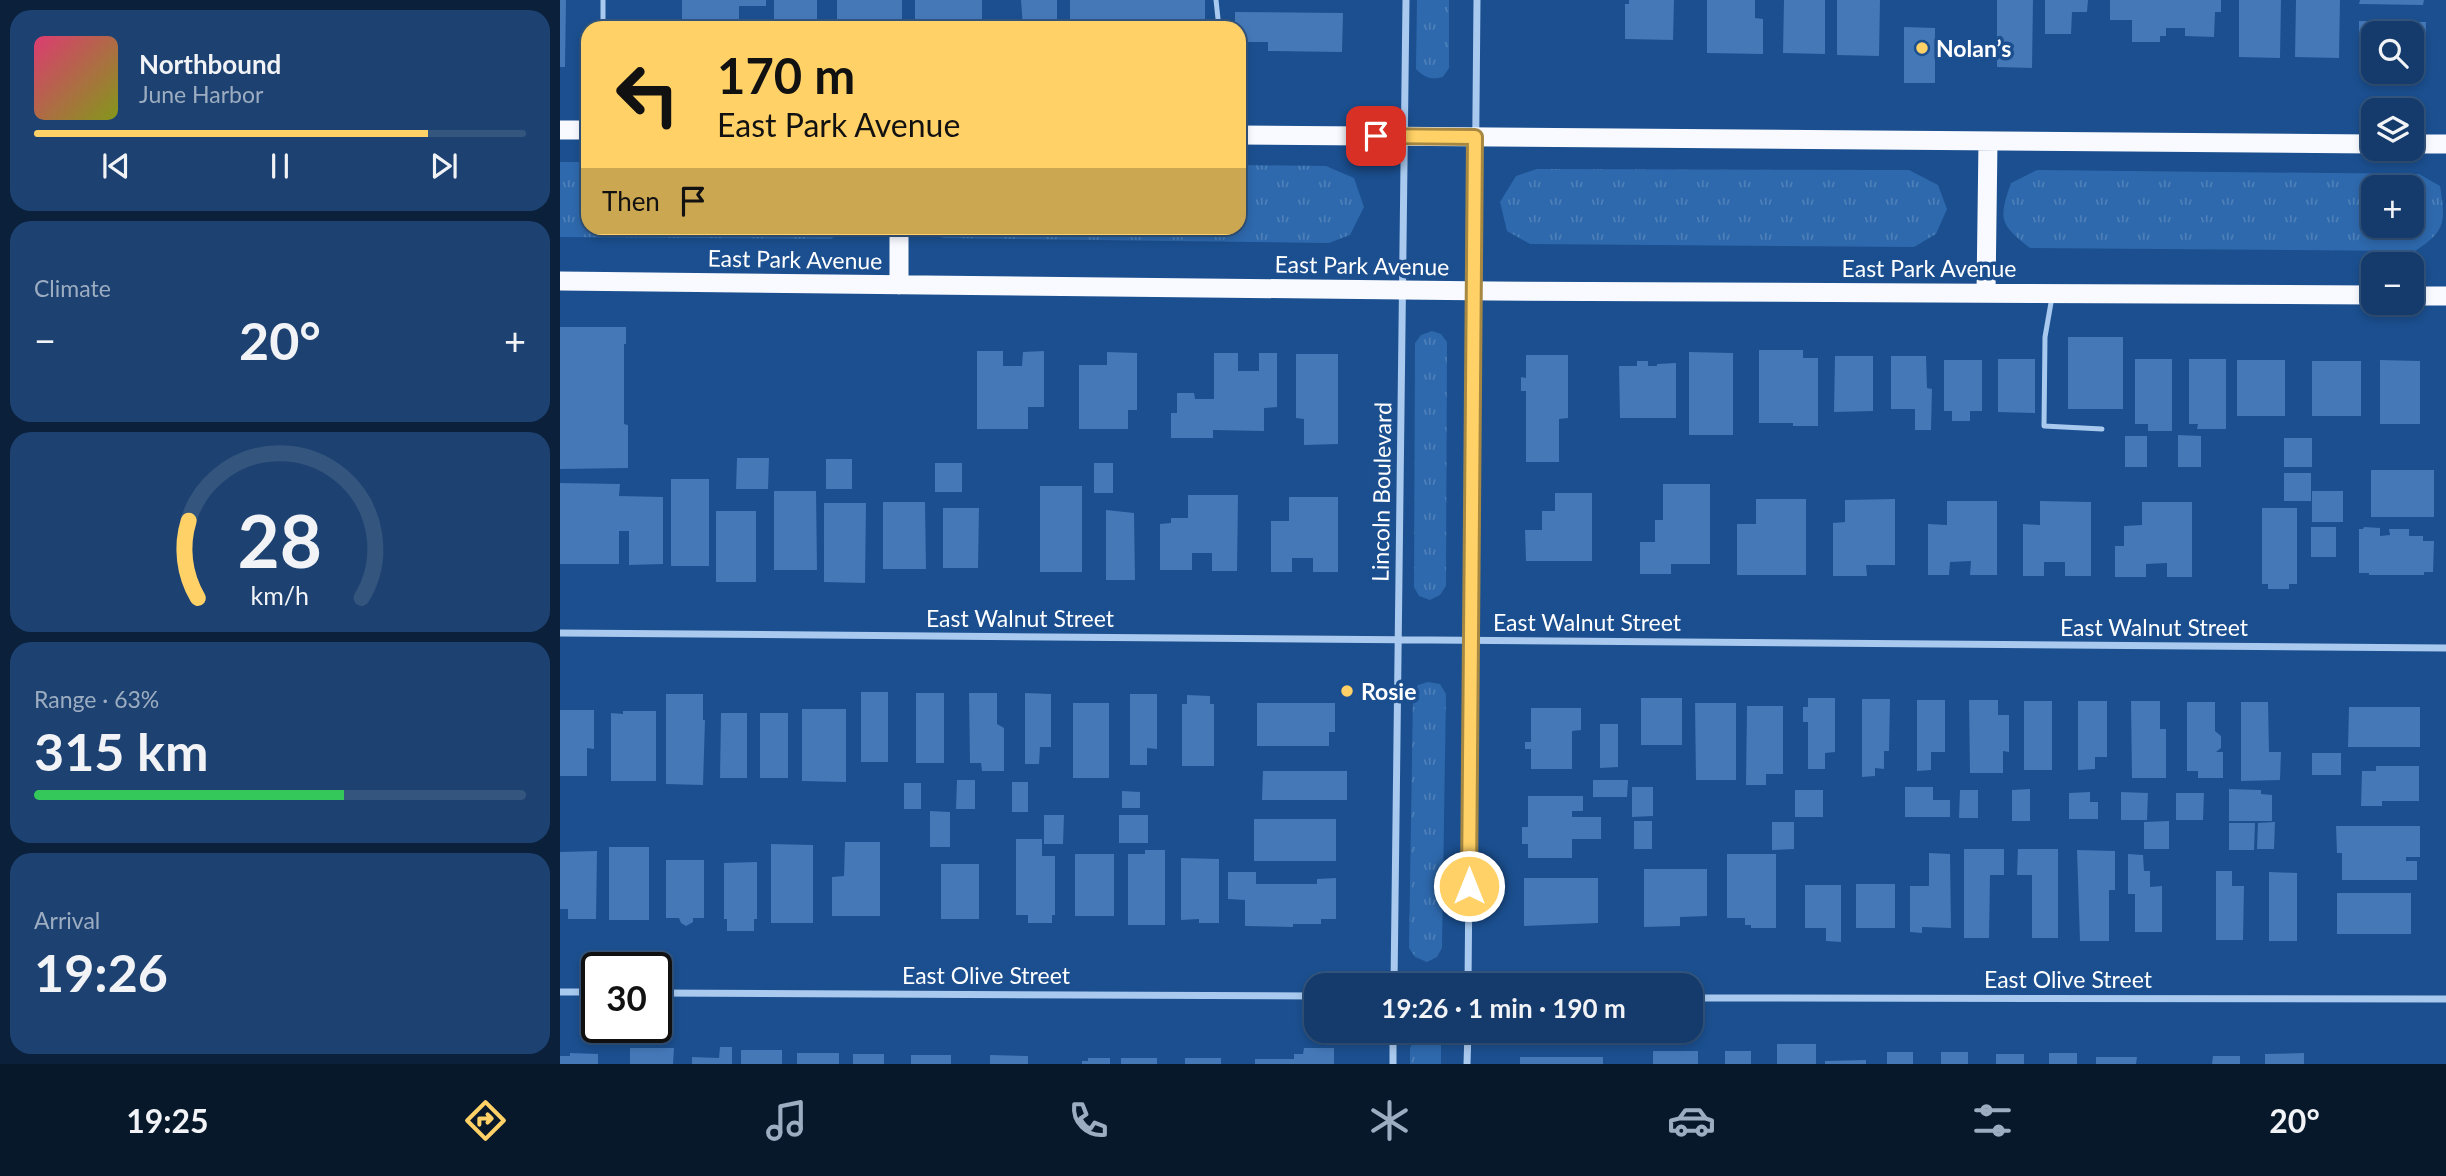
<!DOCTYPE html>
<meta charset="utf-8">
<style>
body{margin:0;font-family:Lato,sans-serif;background:#1d4271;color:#f1f3f6;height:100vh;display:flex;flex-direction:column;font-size:26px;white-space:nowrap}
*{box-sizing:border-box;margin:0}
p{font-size:23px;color:#9dadc1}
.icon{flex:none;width:38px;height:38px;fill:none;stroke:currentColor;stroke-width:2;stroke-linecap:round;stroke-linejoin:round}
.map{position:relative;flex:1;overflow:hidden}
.drawer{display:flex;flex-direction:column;gap:10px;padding:10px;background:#0b203b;width:560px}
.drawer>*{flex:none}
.guide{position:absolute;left:21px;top:21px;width:665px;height:214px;border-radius:21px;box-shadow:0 4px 10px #0003,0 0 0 2px #33557e;background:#ffd166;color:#111;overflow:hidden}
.fabs{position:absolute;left:1801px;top:21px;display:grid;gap:14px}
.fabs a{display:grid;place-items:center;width:63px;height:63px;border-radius:14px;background:#143b6b;box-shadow:0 4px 10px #0003,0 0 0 2px #33557e;font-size:35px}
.speed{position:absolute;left:21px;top:952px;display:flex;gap:14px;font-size:35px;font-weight:700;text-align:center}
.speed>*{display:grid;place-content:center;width:91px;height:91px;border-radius:50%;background:#143b6b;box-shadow:0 4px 10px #0003,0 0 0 2px #33557e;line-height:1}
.speed .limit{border:4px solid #111;border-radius:10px;background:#fff;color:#111}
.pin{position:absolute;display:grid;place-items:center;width:60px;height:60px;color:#fff;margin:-30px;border-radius:14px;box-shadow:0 4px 10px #0006}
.me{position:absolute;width:77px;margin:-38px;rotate:0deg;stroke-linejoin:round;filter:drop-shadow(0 0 5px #0008)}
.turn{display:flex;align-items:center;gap:24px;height:147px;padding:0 21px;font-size:32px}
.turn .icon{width:91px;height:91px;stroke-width:2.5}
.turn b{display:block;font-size:49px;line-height:60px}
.then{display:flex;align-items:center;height:66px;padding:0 21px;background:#0003;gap:14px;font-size:26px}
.big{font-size:52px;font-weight:700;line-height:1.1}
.drawer .tile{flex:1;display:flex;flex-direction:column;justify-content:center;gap:10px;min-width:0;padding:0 24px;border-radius:21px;background:#1d4271}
.drawer .dial{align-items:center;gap:0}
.dial svg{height:182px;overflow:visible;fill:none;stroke:#33557e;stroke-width:7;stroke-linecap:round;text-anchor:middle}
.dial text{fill:#f1f3f6;stroke:none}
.song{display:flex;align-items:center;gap:21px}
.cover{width:84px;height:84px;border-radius:10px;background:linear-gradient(135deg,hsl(340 70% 55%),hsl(70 70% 35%))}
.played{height:7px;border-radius:4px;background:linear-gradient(90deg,#ffd166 80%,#33557e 80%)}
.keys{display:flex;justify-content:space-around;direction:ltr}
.heat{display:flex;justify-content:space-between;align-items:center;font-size:38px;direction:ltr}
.charge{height:10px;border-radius:5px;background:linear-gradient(90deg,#34c759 63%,#33557e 0)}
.trip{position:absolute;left:744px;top:973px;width:399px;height:70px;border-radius:21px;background:#143b6b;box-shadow:0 4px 10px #0003,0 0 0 2px #33557e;font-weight:700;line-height:70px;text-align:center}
.dock{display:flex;height:112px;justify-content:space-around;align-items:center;background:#08182b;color:#9dadc1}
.dock .icon{width:49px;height:49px}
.dock .current{color:#ffd166}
.dock b{font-size:32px;color:#f1f3f6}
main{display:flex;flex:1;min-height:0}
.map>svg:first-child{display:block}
</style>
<main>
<section class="drawer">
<div class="tile">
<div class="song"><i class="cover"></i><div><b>Northbound</b><p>June Harbor</p></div></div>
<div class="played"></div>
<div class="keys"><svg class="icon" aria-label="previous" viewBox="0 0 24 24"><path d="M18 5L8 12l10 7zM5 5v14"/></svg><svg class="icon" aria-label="pause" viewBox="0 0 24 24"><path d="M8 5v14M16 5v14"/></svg><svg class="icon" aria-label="next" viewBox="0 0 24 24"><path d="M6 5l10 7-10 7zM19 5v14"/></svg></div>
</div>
<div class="tile"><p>Climate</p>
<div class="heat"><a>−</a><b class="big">20°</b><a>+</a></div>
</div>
<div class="tile dial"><svg viewBox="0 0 100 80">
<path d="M14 69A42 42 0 1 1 86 69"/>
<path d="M14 69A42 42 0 0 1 10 35" stroke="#ffd166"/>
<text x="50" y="56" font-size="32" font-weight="700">28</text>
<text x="50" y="72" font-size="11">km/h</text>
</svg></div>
<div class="tile"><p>Range · 63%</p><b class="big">315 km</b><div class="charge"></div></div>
<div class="tile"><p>Arrival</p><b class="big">19:26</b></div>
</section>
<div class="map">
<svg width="1886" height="1064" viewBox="0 0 1886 1064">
<defs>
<pattern id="grass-tufts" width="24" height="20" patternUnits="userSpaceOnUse" patternTransform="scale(1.75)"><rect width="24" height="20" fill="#2e69ad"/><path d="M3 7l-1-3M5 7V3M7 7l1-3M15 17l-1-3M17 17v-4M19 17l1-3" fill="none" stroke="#4d80b9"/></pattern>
</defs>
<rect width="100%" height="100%" fill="#1b4f8f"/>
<path fill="url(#grass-tufts)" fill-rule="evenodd" d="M857,0H889V68L883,77C871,80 865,78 856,69Z
M0,162H28V228H289L271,239L0,237Z
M679,165L766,166L794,178L804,207L790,235L769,243L383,238L367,228H679Z
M977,169L1349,170L1378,185L1387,209L1376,234L1354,247L970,244L947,231L940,202L956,176Z
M1477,170L1859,174L1880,186C1886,222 1886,231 1855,251L1470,248C1440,224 1438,220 1451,183ZM1852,187V226H1813V187Z
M872,331L881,334L887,342L886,586L880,595L870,600L859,596L854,587L855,343L861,335Z
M868,682L880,684L886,694L882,948L877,957L867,962L855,957L849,948L853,694L858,685Z
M866,1034L873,1036L881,1043V1064H850V1048L855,1039Z"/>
<path fill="#4478b7" d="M0,0H6L5,67H0Z
M122,0H206V6H179V28H122Z
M214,0H257V28H214Z
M277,0H342V27L277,28Z
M355,0H422V28H355Z
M461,0H497V28H463Z
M510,0H645V28H510Z
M1069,0H1114L1113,40L1065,39V4H1069Z
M1147,0H1195V18L1203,19V54L1147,53Z
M1224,0H1265V54L1223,53Z
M1277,0H1320L1319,56L1277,55Z
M1437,0H1473L1472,68L1437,67Z
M1485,0H1528L1527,12H1512L1511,34H1485Z
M1550,0H1661V12H1655L1654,37L1625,36V28H1606V36H1600V42H1572V20H1550Z
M1679,0H1721L1720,58L1679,57Z
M1736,0H1780L1779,58L1735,57Z
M1800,0H1864L1863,5L1799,4Z
M675,12L783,13L782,52L708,51V42H679V28H675Z
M1799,21L1866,22L1865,60H1852V33H1813V60H1799Z
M1344,27L1375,28V83H1344Z
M0,327H66V344H64V424L68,425V468L0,469Z
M1508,337H1563V409H1508Z
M1199,350H1243V358H1258V426H1233V423H1199Z
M417,351H443V366H462L463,352L484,351V407H468V429H417Z
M547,352L577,353V410H568V429H519V365H547Z
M1129,352L1173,353V435H1129Z
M654,353H678V371H699V353H717V407L704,408V431L653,430V438H611V413H617V393H634L635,399H654Z
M736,354H778V444L744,445V419L736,418Z
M966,355H1008V418L999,419V462H966V391H961V377L966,378Z
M1275,356H1313V411L1274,412Z
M1331,356H1366L1367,388L1372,389L1371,430H1355V409H1331Z
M1438,359H1475V413L1438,412Z
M1575,359H1612V431H1588V424H1575Z
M1629,359H1666V429H1637L1638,424H1629Z
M1384,360H1422V411H1410V421H1392V411H1384Z
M1677,360H1725V416H1677Z
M1820,360L1860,361V424H1820Z
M1077,361H1088V366H1097V364L1116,363V418H1060L1059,366H1077Z
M1752,361H1801V416H1752Z
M1618,435L1641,436V467H1618Z
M1565,436H1587V467H1565Z
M1724,438H1752V467H1724Z
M177,458H209L208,489H176Z
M266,459H292V489H266Z
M375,463H402V492H375Z
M534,463H553V493H534Z
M1811,470H1874V517H1811Z
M1724,473H1751V501H1724Z
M111,479H149V566H111Z
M0,483L60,484L59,496L103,497V564L69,565V531H59V564H0Z
M1103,484H1150V564H1111V574H1080V542H1095V520H1103Z
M480,486H522V572H480Z
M214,491H256L257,570H214Z
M1752,491H1783V522H1752Z
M995,493H1032V561H966L965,530H982V511H995Z
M628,495H678L677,571H652V553H632V570H600V524L611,523V518H628Z
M729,497H778V572H753V558H732V572H711V521H729Z
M1196,499H1246V575H1177V524H1196Z
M1335,499V565H1306L1307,576H1273V523L1285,522V500Z
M1387,501H1437V575H1410L1411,561L1390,562L1389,575H1368V524L1387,525Z
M1480,501L1531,502V576H1505V562H1484V576H1463V524L1480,525Z
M323,502H365L366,569H323Z
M1582,502H1632V577H1607V563L1586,564V577H1555V546H1564V526L1582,525Z
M264,503H306L305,583L264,582Z
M383,508H419L418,568H383Z
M1702,508H1737V584H1729V589H1708V584H1702Z
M546,510L574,513L575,580H546Z
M156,511H196V582H156Z
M1751,527H1776V557H1751Z
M1804,527L1820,528V536L1830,535L1829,529H1849V536H1863V541H1874L1873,572H1864V575H1809V573H1799V529H1803Z
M301,692H328V762H301Z
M356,693H384V763H356Z
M409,693H437V724L444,728V771H422L421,763H410Z
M465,693L491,694V747H480L479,764H465Z
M106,694H143V720H145L143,785L106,784Z
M570,694H597V749L587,748V765H570Z
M627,695L650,696V704H654V766H622V704H627Z
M1081,698H1122V745H1081Z
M1248,698H1275V752L1265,753V769H1248V722H1243V707H1248Z
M1302,699H1330L1329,751H1324V769L1315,768V776L1302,777Z
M1357,700H1385V752H1371V770L1357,771Z
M1409,700H1438V715H1449V752L1443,751V773H1410Z
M1464,701H1492V770H1464Z
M1518,701H1547V757H1535V769L1518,770Z
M1571,701H1600V729H1606V778H1572Z
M1627,702H1655V731L1661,736V748L1656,752H1663V778H1638V771H1627Z
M1681,702H1708L1709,752H1721L1720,780L1681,781Z
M513,703H549V778H513Z
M697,703H775V732H769V746H697Z
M1135,703H1176V780H1136Z
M1187,706H1223V774H1206V785H1186Z
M1789,707H1860V747H1788Z
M971,708H1021V730L1012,731V769H971V749H965V742H971Z
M242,709H286V782L242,781Z
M0,710H34V749L27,748V776H0Z
M63,711H96V781H51V713L63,714Z
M161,713H187V778H160Z
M200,713H228V778H200Z
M1040,724H1058V767L1040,768Z
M1752,753H1781V775H1752Z
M1816,766H1859V801H1822V806H1801L1802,771H1816Z
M703,771H787V800H702Z
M397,780H415V809H396Z
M1033,780H1068L1067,797H1033Z
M452,782H468V812H452Z
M344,783H361V809H344Z
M1072,787H1093V816L1072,817Z
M1345,787H1373V800H1390V817H1345Z
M1470,789V821H1452V790Z
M1669,789L1701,790V794L1712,795V821H1669Z
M1235,790H1263V817H1235Z
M1400,790H1418V818H1399Z
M562,791L580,792V808H562Z
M1530,792V802H1538V819H1509V793Z
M1561,792L1588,793L1587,820H1561Z
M1616,793H1644L1643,820H1616Z
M968,796H1023V811H1012V817H1041V839H1012V858H968V844H962V827H968Z
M370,811L390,812V847H370Z
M484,815H504L503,844H484Z
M559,815H588V843H559Z
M694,819H776V861H694Z
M1074,821H1092V849H1074Z
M1609,821V849H1584V822Z
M1212,822H1234V849L1212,850Z
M1715,822L1714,849H1697L1698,823Z
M1669,823H1695L1694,850H1669Z
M1776,826H1860V857H1846V861H1857V880H1782V853H1777Z
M456,839H482V856H495V915H492V923H468V915H456Z
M285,842H320V916H272V877L284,876Z
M211,844L253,845V923H211Z
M49,847H89V920H49Z
M1404,849H1444V875H1430L1429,938H1404Z
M1458,849H1498V938H1472V875H1457Z
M585,850H605V925H568V854H585Z
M1517,850L1555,851V890H1549V941H1520Z
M37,851L36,919H8V909H0V852Z
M1369,853L1390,854L1391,928L1362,927V933L1350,932V886H1369Z
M515,854H554V916H515Z
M1167,854H1216V928H1191V925H1185V918H1167Z
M1568,854L1583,855L1584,871H1590V887L1602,886V932H1575V894H1568Z
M621,858L659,859V923H639V919L621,920Z
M106,860H144V918H133V922L126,926L121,923L119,918H106Z
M197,862V919H194V931H167V919H164V863Z
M381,864H419V919H381Z
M1084,869H1147V916L1120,917V926L1084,927Z
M1656,871H1672V886H1684L1683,940H1656Z
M668,872H696V884H757V879L776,878V919H761V924H733V927L685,926V900L668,899Z
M1709,872L1737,873V941H1709Z
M964,878H1038V923L964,926Z
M1296,884H1335V928H1296Z
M1245,885H1281V942L1266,941V928H1245Z
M1777,893H1851V934H1777Z
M1217,1044H1256V1064H1217Z
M160,1047H172V1064H132V1057L159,1058Z
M70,1048H114L113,1064H70Z
M744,1048H774V1064H695V1059H734V1054H743Z
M181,1050H222V1064H181Z
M1093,1051H1138V1064H1093Z
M1165,1051H1191V1064H1165Z
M1327,1052H1353V1064H1327Z
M1381,1052H1408V1064H1381Z
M10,1053L38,1054V1064H0V1056H10Z
M237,1053H279V1064H237Z
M1489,1053H1517V1064H1489Z
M1744,1053V1064H1705V1054Z
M293,1054H324V1064H293Z
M1436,1054H1464V1064H1436Z
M351,1055H391V1064H351Z
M430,1055L468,1056V1064H430Z
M1653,1056H1680V1064H1652Z
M960,1057H1043V1064H960Z
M1536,1057H1577L1576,1064H1536Z
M528,1058H550V1064H522V1061H528Z
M561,1058H597V1064H561Z
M625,1058H661V1064H625Z
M1306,1060V1064H1265V1061Z"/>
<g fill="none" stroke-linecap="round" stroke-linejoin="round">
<path stroke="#a9c9ee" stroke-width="5" d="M656,0L659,28
M43,28V0
M1492,297L1485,337L1484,426L1542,429"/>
<path stroke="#a9c9ee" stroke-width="7" d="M0,633L1886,648
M834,985L846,0
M908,985L917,0
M0,992H37
M96,993L756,996
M1130,998L1886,999
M833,1064V1031
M907,1064L908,1031"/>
<path stroke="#f8faff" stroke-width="19" d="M0,130H28
M679,135L1813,144
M1852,144H1886
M0,281L932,291L1813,295
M339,285V228
M1426,293L1428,141
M1852,296H1886"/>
</g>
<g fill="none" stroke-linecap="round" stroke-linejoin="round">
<g stroke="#a68842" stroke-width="18">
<path id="route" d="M816,136L915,137L909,886"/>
</g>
<use href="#route" stroke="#ffd166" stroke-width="12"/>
</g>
<g fill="#ffd166" stroke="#1b4f8f" stroke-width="2.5">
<circle cx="1362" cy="48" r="7"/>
<circle cx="787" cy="691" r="7"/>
</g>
<g text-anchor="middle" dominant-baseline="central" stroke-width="7" stroke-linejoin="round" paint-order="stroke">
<g font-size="23" font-weight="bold" fill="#fff" stroke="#1b4f8f" text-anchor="start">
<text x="1376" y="48">Nolan’s</text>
<text x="801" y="691">Rosie</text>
</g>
<g font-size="23" fill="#fff" stroke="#1b4f8f">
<text transform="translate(235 259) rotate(1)">East Park Avenue</text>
<text transform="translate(802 265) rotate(1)">East Park Avenue</text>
<text x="1369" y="268">East Park Avenue</text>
<text transform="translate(821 492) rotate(-89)">Lincoln Boulevard</text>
<text x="460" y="618">East Walnut Street</text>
<text x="1027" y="622">East Walnut Street</text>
<text x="1594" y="627">East Walnut Street</text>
<text x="426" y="975">East Olive Street</text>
<text x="1508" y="979">East Olive Street</text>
</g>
</g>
</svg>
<div class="fabs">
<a><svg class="icon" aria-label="search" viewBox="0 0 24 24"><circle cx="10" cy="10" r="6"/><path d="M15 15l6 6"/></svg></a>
<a><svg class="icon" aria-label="layers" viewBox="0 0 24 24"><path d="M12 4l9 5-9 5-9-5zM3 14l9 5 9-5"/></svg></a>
<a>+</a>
<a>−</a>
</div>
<div class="speed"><div class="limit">30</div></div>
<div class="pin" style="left:816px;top:136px;background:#d93025"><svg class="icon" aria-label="arrive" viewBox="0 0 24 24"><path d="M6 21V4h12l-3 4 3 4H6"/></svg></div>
<svg class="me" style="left:909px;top:886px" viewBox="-20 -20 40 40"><circle r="17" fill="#ffd166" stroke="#fff" stroke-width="3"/><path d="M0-11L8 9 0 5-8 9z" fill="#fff"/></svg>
<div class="trip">19:26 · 1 min · 190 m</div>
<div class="guide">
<div class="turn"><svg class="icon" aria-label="left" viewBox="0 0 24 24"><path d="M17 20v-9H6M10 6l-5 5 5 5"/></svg><div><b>170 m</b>East Park Avenue</div></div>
<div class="then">Then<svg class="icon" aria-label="arrive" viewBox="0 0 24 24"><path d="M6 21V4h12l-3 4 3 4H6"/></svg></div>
</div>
</div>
</main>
<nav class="dock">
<b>19:25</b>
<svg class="icon current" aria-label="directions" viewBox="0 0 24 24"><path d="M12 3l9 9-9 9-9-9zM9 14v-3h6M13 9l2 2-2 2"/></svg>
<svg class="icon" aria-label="music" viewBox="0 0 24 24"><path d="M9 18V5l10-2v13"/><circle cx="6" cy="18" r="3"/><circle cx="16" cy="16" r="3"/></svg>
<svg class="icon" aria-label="phone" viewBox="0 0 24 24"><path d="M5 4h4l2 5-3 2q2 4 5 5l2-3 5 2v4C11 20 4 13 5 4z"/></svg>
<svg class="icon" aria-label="climate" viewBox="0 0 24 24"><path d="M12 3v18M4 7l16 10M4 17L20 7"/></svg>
<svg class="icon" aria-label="car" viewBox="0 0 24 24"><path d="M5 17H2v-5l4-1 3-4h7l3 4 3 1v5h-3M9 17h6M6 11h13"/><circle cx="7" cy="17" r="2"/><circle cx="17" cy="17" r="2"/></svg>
<svg class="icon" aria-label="filters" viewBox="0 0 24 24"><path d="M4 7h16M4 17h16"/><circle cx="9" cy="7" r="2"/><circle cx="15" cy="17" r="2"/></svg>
<b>20°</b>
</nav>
